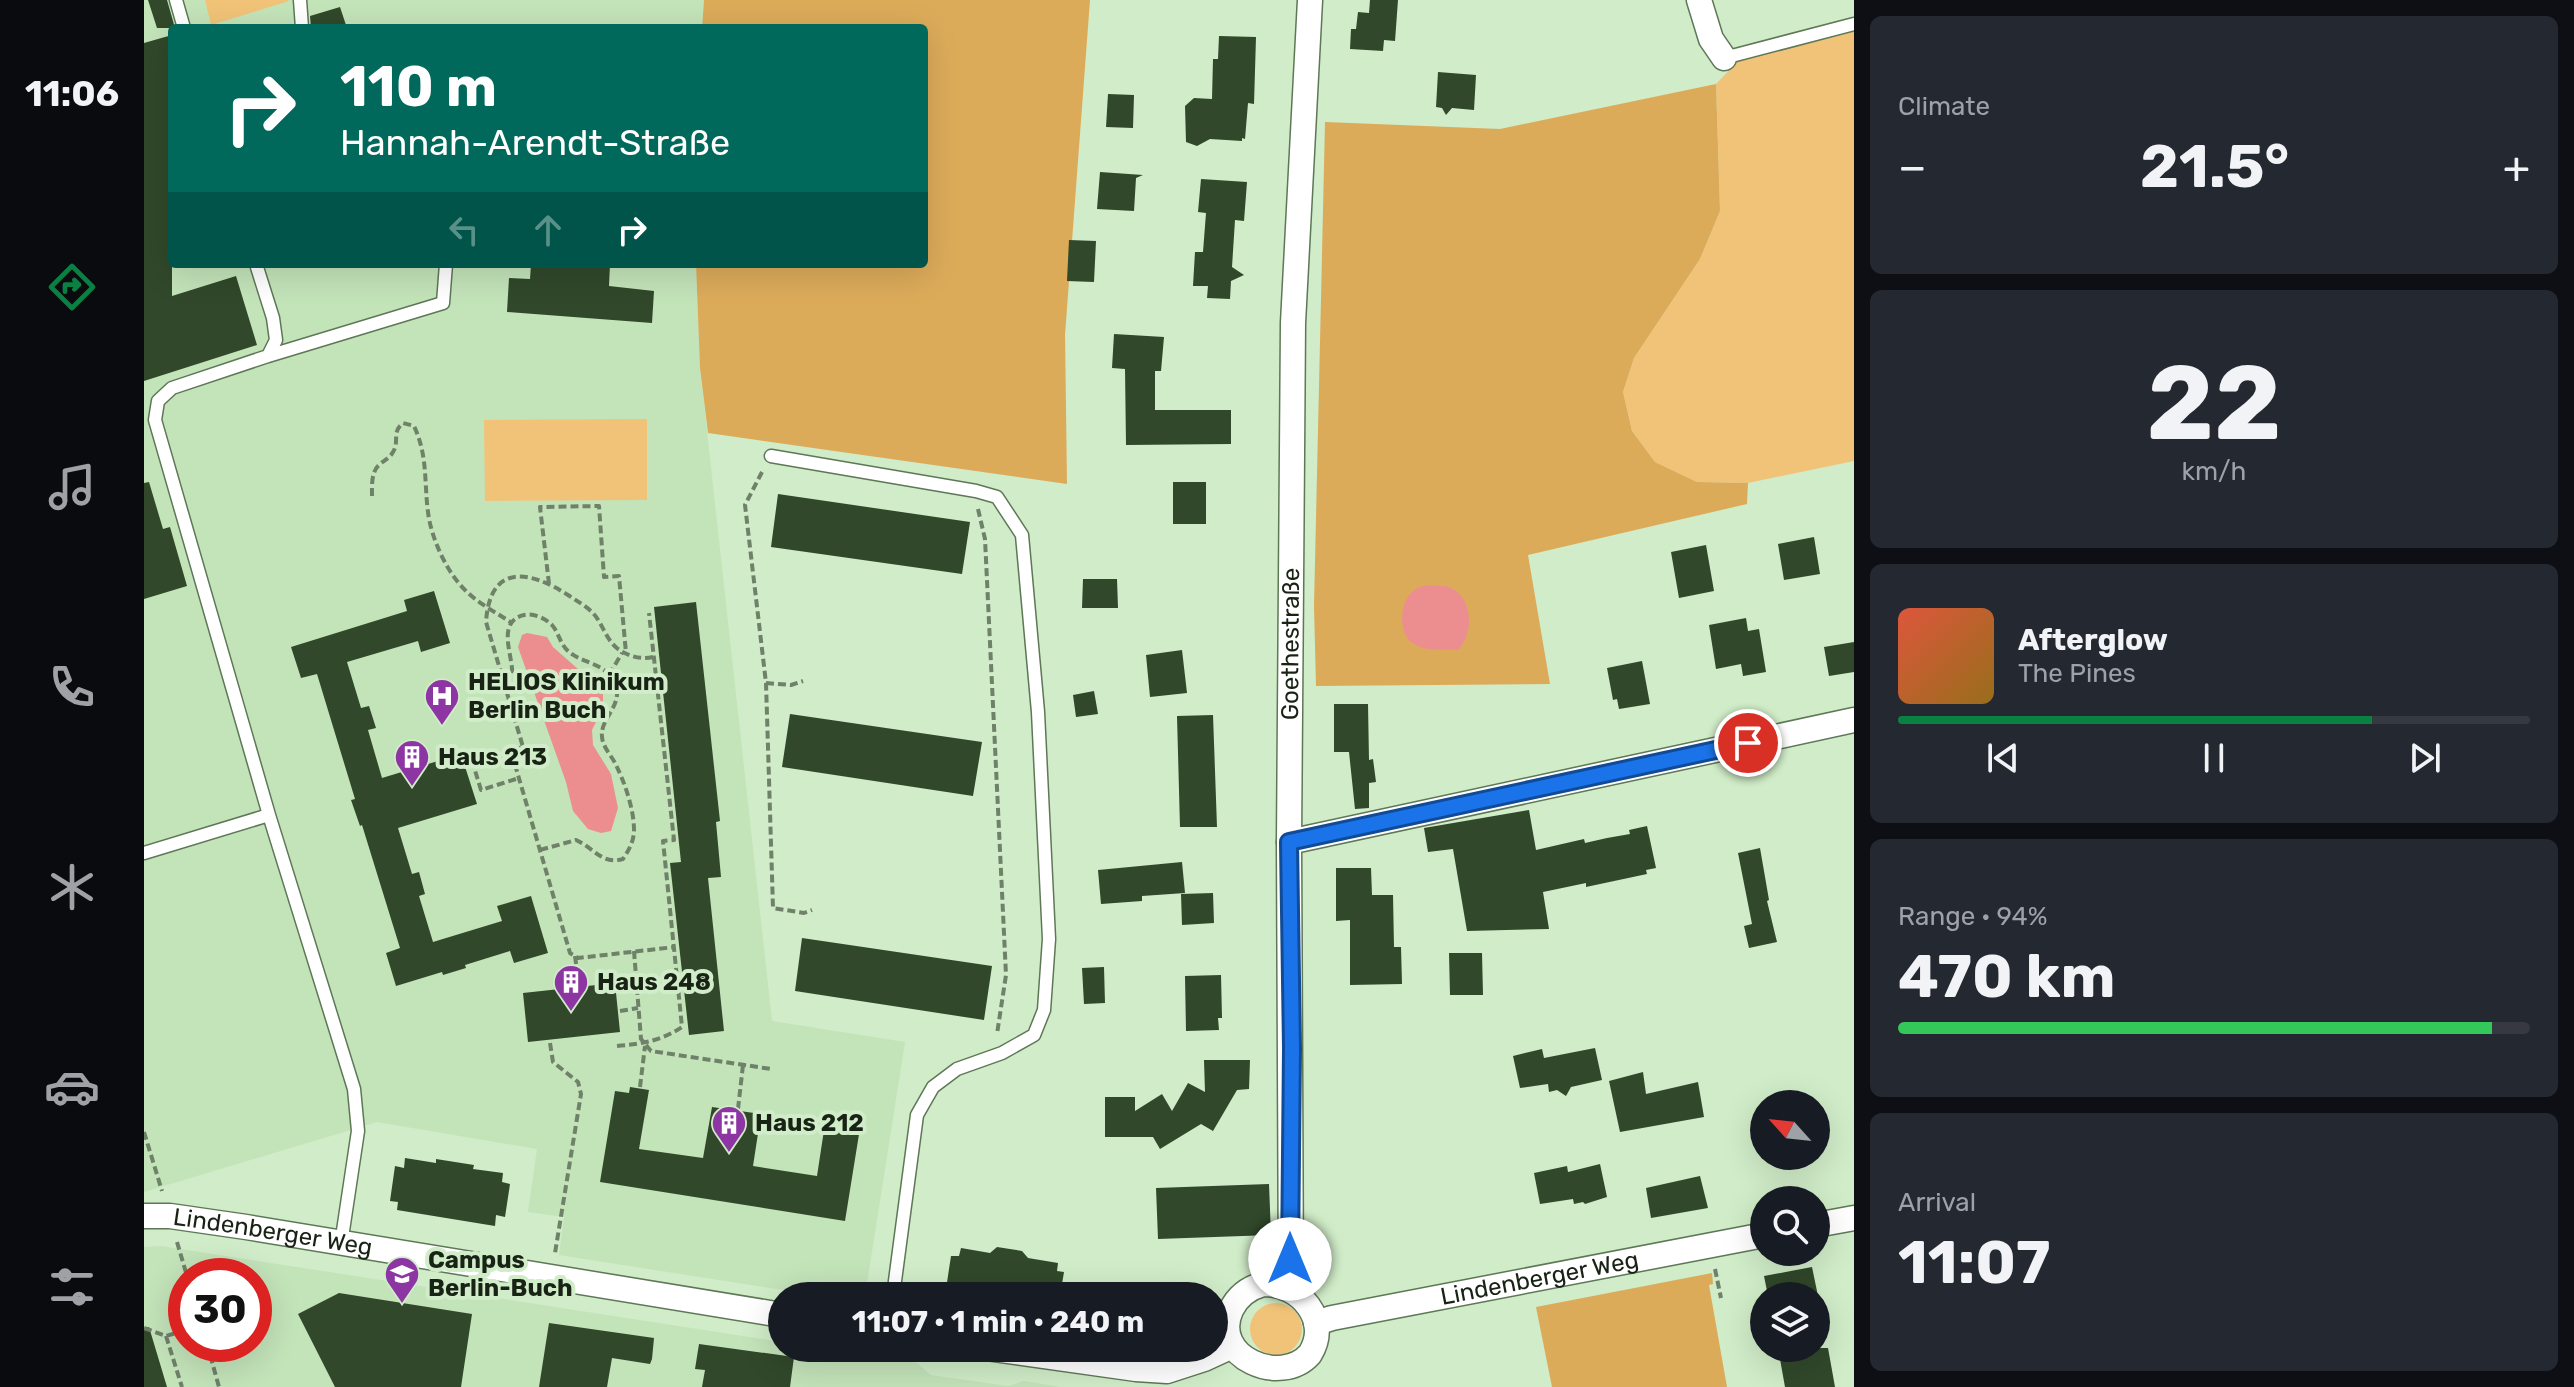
<!DOCTYPE html>
<meta charset="utf-8">
<style>
body{margin:0;font-family:Rubik,sans-serif;background:#242831;color:#f1f3f6;height:100vh;display:flex;flex-direction:column;font-size:30px;white-space:nowrap}
*{box-sizing:border-box;margin:0}
p{font-size:26px;color:#9ea1a6}
.icon{flex:none;width:44px;height:44px;fill:none;stroke:currentColor;stroke-width:2;stroke-linecap:round;stroke-linejoin:round}
.map{position:relative;flex:1;overflow:hidden}
.sheet{display:flex;flex-direction:column;gap:16px;padding:16px;background:#0d0f14;width:720px}
.sheet>*{flex:none}
.top-card{position:absolute;left:24px;top:24px;width:760px;height:244px;border-radius:8px;box-shadow:0 8px 32px #0002;background:#00695c;color:#fff;overflow:hidden}
.needle{width:52px;rotate:297deg}
.buttons{position:absolute;left:1606px;top:1090px;display:grid;gap:16px}
.buttons a{display:grid;place-items:center;width:80px;height:80px;border-radius:50%;background:#171b24;box-shadow:0 8px 32px #0002;font-size:40px}
.speed{position:absolute;left:24px;top:1258px;display:flex;gap:16px;font-size:40px;font-weight:700;text-align:center}
.speed>*{display:grid;place-content:center;width:104px;height:104px;border-radius:50%;background:#171b24;box-shadow:0 8px 32px #0002;line-height:1}
.speed .limit{border:12px solid #d22;background:#fff;color:#111}
.pin{position:absolute;display:grid;place-items:center;width:68px;height:68px;color:#fff;margin:-34px;border:4px solid #fff;border-radius:50%;box-shadow:0 2px 8px #0007}
.me{position:absolute;width:88px;margin:-44px;rotate:0deg;stroke-linejoin:round;filter:drop-shadow(0 0 6px #0008)}
.turn{display:flex;align-items:center;gap:28px;height:168px;padding:0 40px;font-size:36px}
.turn .icon{width:104px;height:104px;stroke-width:2.5}
.turn b{display:block;font-size:56px;line-height:68px}
.lanes{display:flex;align-items:center;height:76px;padding:0 40px;background:#0003;justify-content:center;gap:40px;direction:ltr}
.lanes .off{opacity:.35}
.big{font-size:60px;font-weight:700;line-height:1.1}
.sheet .card{flex:1;display:flex;flex-direction:column;justify-content:center;gap:12px;min-width:0;padding:0 28px;border-radius:12px;background:#242831}
.sheet .dial{align-items:center;gap:0}
.dial b{font-size:104px;line-height:1}
.song{display:flex;align-items:center;gap:24px}
.cover{width:96px;height:96px;border-radius:12px;background:linear-gradient(135deg,hsl(10 70% 55%),hsl(40 70% 35%))}
.played{height:8px;border-radius:4px;background:linear-gradient(90deg,#0b8043 75%,#363941 75%)}
.keys{display:flex;justify-content:space-around;direction:ltr}
.heat{display:flex;justify-content:space-between;align-items:center;font-size:44px;direction:ltr}
.charge{height:12px;border-radius:6px;background:linear-gradient(90deg,#34c759 94%,#363941 0)}
.trip{position:absolute;left:624px;top:1282px;width:460px;height:80px;border-radius:40px;background:#171b24;box-shadow:0 8px 32px #0002;font-weight:700;line-height:80px;text-align:center}
main{display:flex;flex:1;min-height:0}
.dock{display:flex;flex-direction:column;width:144px;justify-content:space-around;align-items:center;background:#090b0e;color:#9ea1a6}
.dock .icon{width:56px;height:56px}
.dock .on{color:#0b8043}
.dock b{font-size:36px;color:#f1f3f6}
.map>svg:first-child{display:block}
</style>
<main>
<nav class="dock">
<b>11:06</b>
<svg class="icon on" aria-label="directions" viewBox="0 0 24 24"><path d="M12 3l9 9-9 9-9-9zM9 14v-3h6M13 9l2 2-2 2"/></svg>
<svg class="icon" aria-label="music" viewBox="0 0 24 24"><path d="M9 18V5l10-2v13"/><circle cx="6" cy="18" r="3"/><circle cx="16" cy="16" r="3"/></svg>
<svg class="icon" aria-label="phone" viewBox="0 0 24 24"><path d="M5 4h4l2 5-3 2q2 4 5 5l2-3 5 2v4C11 20 4 13 5 4z"/></svg>
<svg class="icon" aria-label="climate" viewBox="0 0 24 24"><path d="M12 3v18M4 7l16 10M4 17L20 7"/></svg>
<svg class="icon" aria-label="car" viewBox="0 0 24 24"><path d="M5 17H2v-5l4-1 3-4h7l3 4 3 1v5h-3M9 17h6M6 11h13"/><circle cx="7" cy="17" r="2"/><circle cx="17" cy="17" r="2"/></svg>
<svg class="icon" aria-label="filters" viewBox="0 0 24 24"><path d="M4 7h16M4 17h16"/><circle cx="9" cy="7" r="2"/><circle cx="15" cy="17" r="2"/></svg>
</nav>
<div class="map">
<svg width="1710" height="1387" viewBox="0 0 1710 1387">
<rect width="100%" height="100%" fill="#d0ecc8"/>
<path fill="#c3e3b9" fill-rule="evenodd" d="M0,0H560L558,28H28V264H552L556,368L628,1021L761,1042L721,1296H677L415,1255L420,1217L384,1212L393,1149L233,1122L0,1192Z
M17,1246L638,1342V1348H675L773,1363L787,1375L864,1386L880,1381L917,1387H0V1247ZM42,1276H110V1344H42Z"/>
<path fill="#f1c378" d="M61,0H144L145,1L67,25Z
M1710,29V461L1604,483L1553,482L1511,462L1488,431L1479,392L1490,358L1556,259L1576,211L1572,84L1594,61Z
M503,419V500L341,501L340,420Z
M1106 1329a26 26 0 1 1 52 0a26 26 0 1 1-52 0Z"/>
<path fill="#dcab5a" d="M560,0H946L921,335L923,484L564,433L556,368L552,264H780V28H558Z
M1572,84L1576,211L1556,259L1490,358L1479,392L1488,431L1511,462L1553,482L1604,483L1603,504L1384,555L1406,684L1172,686L1170,606L1181,122L1356,129Z
M1568,1273L1569,1284L1565,1285L1583,1387H1408L1392,1307Z"/>
<path fill="#ec8e90" d="M1285,585C1291,586 1300,585 1305,587C1330,597 1330,634 1314,650C1300,649 1283,652 1270,644C1254,635 1255,604 1268,592C1273,587 1279,586 1285,585Z
M383,633L403,637L409,647L459,691V708L448,730L449,745L467,774L474,808L467,831L457,833L444,829L429,811L422,782L374,647L378,635Z"/>
<path fill="#31482a" d="M4,0H23L31,28H13Z
M1226,0H1254L1251,41L1240,40L1239,51L1206,49L1207,29H1212L1214,12L1225,13Z
M196,7L203,28H167L166,16Z
M28,35V296L92,276L113,345L0,381V43Z
M1075,36L1112,37L1110,104L1104,103L1101,139L1098,138V141L1066,139L1053,146L1042,142L1041,106L1050,98L1068,99L1069,59H1074Z
M1294,72L1332,75L1330,110L1308,108L1302,115L1298,108L1292,107Z
M964,94L990,95L989,128L962,127Z
M956,172L999,175L992,178L990,211L953,209Z
M1057,179L1103,182L1100,221L1091,220L1088,267L1100,275L1087,281L1086,299L1063,298L1064,286H1049L1051,252H1059L1062,213L1054,212Z
M925,240L952,241L950,282L923,281Z
M387,264H466L465,286L510,291L508,323L363,312L365,278L386,279Z
M970,334L1020,337L1017,371H1011V410H1087V444L982,445L981,369L968,368Z
M5,482L19,529L26,527L43,586L0,599V483Z
M1029,482H1062V524H1029Z
M634,494L826,522L818,574L627,547Z
M1670,537L1676,574L1640,580L1634,544Z
M1562,545L1570,591L1535,598L1527,552Z
M939,579H973L974,608H938Z
M290,591L306,643L277,652L274,641L203,662L217,708L225,706L232,728L224,730L238,778L317,754L333,804L254,828L268,874L275,872L281,894L275,896L289,942L358,921L353,906L387,896L404,953L370,963L366,951L321,965L322,968L299,975L298,972L252,986L242,953L256,948L218,825L216,826L207,800L211,799L173,674L157,678L147,647L263,611L260,600Z
M552,602L576,821L572,822L577,877L564,878L580,1031L545,1035L526,863L537,862L510,607Z
M1602,618L1604,631L1615,629L1622,672L1599,676L1597,664L1572,669L1565,625Z
M1710,642V672L1685,676L1680,647Z
M1038,650L1043,693L1006,697L1002,655Z
M1498,661L1506,704L1475,709L1473,699L1469,700L1463,668Z
M950,691L954,714L932,717L929,695Z
M1190,704H1224L1225,760L1229,759L1232,782L1225,783V808L1211,809L1205,752H1190Z
M646,714L838,742L829,796L638,767Z
M1069,715L1073,827H1036L1033,716Z
M1385,810L1392,850L1440,839L1441,843L1463,838L1486,834L1485,830L1503,826L1512,868L1502,870L1503,874L1442,887V883L1399,892L1405,929L1323,931L1309,849L1284,852L1280,828Z
M1616,848L1625,900L1623,901L1633,942L1605,948L1600,926L1608,924L1594,853Z
M1038,862L1041,893L998,896V901L957,904L954,870Z
M1192,868H1227L1228,895H1249L1250,947H1257L1258,984L1206,985V920L1192,921Z
M1069,893L1070,923L1038,925L1037,894Z
M658,938L848,966L840,1020L651,991Z
M1305,953H1338L1339,995H1306Z
M960,967L961,1003L940,1004L938,968Z
M1077,975L1078,1018H1074L1075,1030L1042,1031L1041,976Z
M471,983L476,1032L384,1042L379,993Z
M1451,1048L1458,1080L1427,1087L1422,1096L1413,1090L1405,1092L1404,1084L1376,1088L1369,1056L1398,1049L1400,1058Z
M1060,1060H1106L1105,1089L1093,1090L1069,1131L1057,1124L1016,1149L1009,1137H961V1097H991V1111L1018,1094L1028,1111L1044,1083L1061,1092Z
M1499,1072L1502,1094L1554,1082L1560,1117L1476,1132L1465,1081Z
M486,1087L505,1090L495,1149L559,1158L568,1107L617,1114L609,1166L673,1176L682,1117L701,1121V1125L716,1128L701,1221L456,1182L471,1091L485,1093Z
M261,1158L292,1163V1159L330,1165L329,1169L359,1173L358,1182L366,1184L361,1217L352,1215L351,1226L253,1210L254,1202L246,1201L251,1166L260,1168Z
M1456,1164L1463,1197L1441,1204L1439,1202L1430,1204L1429,1199L1396,1204L1390,1173L1423,1166L1424,1172Z
M1556,1176L1564,1208L1507,1218L1502,1188Z
M1125,1184L1127,1235L1014,1239L1012,1188Z
M853,1247L878,1251L884,1258L914,1263L913,1271L920,1272L916,1296H809L810,1290L802,1289L807,1256H815L817,1248L846,1253Z
M1668,1267L1674,1296H1624L1620,1276Z
M195,1293L328,1314L317,1387H191L154,1314Z
M405,1323L510,1338L508,1359L506,1364L468,1358L463,1387H395Z
M5,1327L23,1387H0V1328Z
M555,1344L650,1357L646,1387H558L561,1370L551,1369Z
M1634,1348H1684L1691,1387H1641Z"/>
<g fill="none" stroke-linecap="round" stroke-linejoin="round">
<g stroke="#5e7757" stroke-width="15">
<path id="service" d="M32,0L40,28
M156,0L158,28
M1580,58L1710,24
M112,264L129,318L132,340L124,356L28,388L14,401L11,420L125,815L210,1089L214,1131L197,1244
M124,356L299,303L302,264
M627,456L832,491L853,497L878,535L894,712L905,939L900,1010L890,1035L858,1053L813,1069L789,1087L773,1115L749,1296
M0,853L125,815"/>
</g>
<g stroke="#5e7757" stroke-width="27">
<g id="minor">
<path d="M1555,0L1567,39L1580,58"/>
<path d="M1145,842L1710,720"/>
<path id="s1" d="M0,1216H26L102,1227L638,1315"/>
<path d="M1672,1225L1710,1218"/>
<path d="M1119,1284C1156,1283 1187,1320 1166,1354C1137,1387 1066,1357 1087,1310C1094,1295 1105,1288 1119,1284Z"/>
<path id="s2" d="M1147,1288L1145,842L1149,323L1166,0"/>
<path id="s3" d="M1172,1323L1188,1318L1620,1235"/>
<path d="M842,1348L992,1369L1023,1371L1060,1359L1086,1347"/>
</g>
</g>
<path stroke="#6f8169" stroke-width="4" stroke-dasharray="8 4" stroke-linecap="butt" d="M618,472L601,505L622,683L629,908L660,913L668,910
M228,496C228,486 227,472 235,465C240,460 245,459 249,452C256,440 247,433 259,423L270,426C284,456 280,482 284,512C287,538 303,573 322,591C335,604 353,613 368,623
M834,509L841,539L862,975L853,1034
M405,584L396,507L455,506L460,577L475,576L482,653
M509,657C497,660 484,656 474,649C462,640 459,624 449,613C442,606 433,601 424,595C385,570 346,563 342,622L379,747L367,751L426,953L434,958L531,947
M358,675H368C370,657 351,622 380,615C389,613 401,618 408,625C415,633 416,644 424,651C438,664 465,663 472,686C478,707 456,718 458,737C459,748 468,756 472,765C481,783 490,810 490,830C490,841 485,850 479,859C458,865 450,848 432,840L396,850
M465,675L478,653
M622,683L647,685L659,681
M367,751L329,764L337,790L375,778
M490,951L497,1039L507,1051L627,1069
M431,956L435,985
M476,1011L494,1008
M406,1043L409,1062L434,1082L437,1094L411,1253
M473,1046C497,1044 517,1041 538,1027L519,841L530,840L505,613
M496,1087L501,1046
M594,1109L599,1065
M0,1132L18,1191
M33,1242L43,1276
M1168,1260H1185
M1571,1269L1577,1298
M0,1328L22,1336L42,1330
M22,1336L38,1387
M63,1344L75,1387"/>
<use href="#service" stroke="#fff" stroke-width="12"/>
<use href="#minor" stroke="#fff" stroke-width="24"/>
</g>
<g fill="none" stroke-linecap="round" stroke-linejoin="round">
<g stroke="#114b97" stroke-width="20">
<path id="route" d="M1146,1259L1148,1048L1145,842L1604,743"/>
</g>
<use href="#route" stroke="#1a73e8" stroke-width="14"/>
</g>
<defs>
<g id="hospital-pin" transform="scale(1.8)"><path d="M0 17L-7.5 6A9.5 9.5 0 1 1 7.5 6Z" fill="#8d36a3" stroke="#d0ecc8"/><path d="M-5-5h3v3.5h4V-5h3V5h-3V1.5h-4V5h-3Z" fill="#fff"/></g>
<g id="building-pin" transform="scale(1.8)"><path d="M0 17L-7.5 6A9.5 9.5 0 1 1 7.5 6Z" fill="#8d36a3" stroke="#d0ecc8"/><path d="M-4-6H4V6H1V3H-1V6H-4ZM-2.5-4.3h1.7v1.8h-1.7ZM.8-4.3h1.7v1.8H.8ZM-2.5-1h1.7V.8h-1.7ZM.8-1h1.7V.8H.8Z" fill="#fff"/></g>
<g id="university-pin" transform="scale(1.8)"><path d="M0 17L-7.5 6A9.5 9.5 0 1 1 7.5 6Z" fill="#8d36a3" stroke="#d0ecc8"/><path d="M0-5L7-2L0 1L-7-2ZM-4 1L0 2.5L4 1V4Q0 6-4 4Z" fill="#fff"/></g>
</defs>
<g fill-rule="evenodd">
<use href="#hospital-pin" x="298" y="696"/>
<use href="#building-pin" x="268" y="757"/>
<use href="#building-pin" x="427" y="982"/>
<use href="#building-pin" x="585" y="1123"/>
<use href="#university-pin" x="258" y="1274"/>
</g>
<g text-anchor="middle" dominant-baseline="central" stroke-width="8" stroke-linejoin="round" paint-order="stroke">
<g font-size="24" fill="#182215" stroke="#d0ecc8">
<text stroke="none"><textPath href="#s2" startOffset="644">Goethestraße</textPath></text>
<text stroke="none"><textPath href="#s1" startOffset="130">Lindenberger Weg</textPath></text>
<text stroke="none"><textPath href="#s3" startOffset="228">Lindenberger Weg</textPath></text>
</g>
<g font-size="24" font-weight="bold" fill="#182215" stroke="#d0ecc8" text-anchor="start">
<text x="324" y="682">HELIOS Klinikum<tspan x="324" dy="28">Berlin Buch</tspan></text>
<text x="294" y="757">Haus 213</text>
<text x="453" y="982">Haus 248</text>
<text x="611" y="1123">Haus 212</text>
<text x="284" y="1260">Campus<tspan x="284" dy="28">Berlin-Buch</tspan></text>
</g>
</g>
</svg>
<div class="buttons">
<a><svg class="needle" viewBox="-14 -14 28 28"><path d="M0-13l5 13h-10z" fill="#e53935"/><path d="M0 13l5-13h-10z" fill="#9ea1a6"/></svg></a>
<a><svg class="icon" aria-label="search" viewBox="0 0 24 24"><circle cx="10" cy="10" r="6"/><path d="M15 15l6 6"/></svg></a>
<a><svg class="icon" aria-label="layers" viewBox="0 0 24 24"><path d="M12 4l9 5-9 5-9-5zM3 14l9 5 9-5"/></svg></a>
</div>
<div class="speed"><div class="limit">30</div></div>
<div class="pin" style="left:1604px;top:743px;background:#d93025"><svg class="icon" aria-label="arrive" viewBox="0 0 24 24"><path d="M6 21V4h12l-3 4 3 4H6"/></svg></div>
<svg class="me" style="left:1146px;top:1259px" viewBox="-20 -20 40 40"><circle r="19" fill="#fff"/><path d="M0-13L10 11 0 6-10 11z" fill="#1a73e8"/></svg>
<div class="trip">11:07 · 1 min · 240 m</div>
<div class="top-card">
<div class="turn"><svg class="icon" aria-label="right" viewBox="0 0 24 24"><path d="M7 20v-9h11M14 6l5 5-5 5"/></svg><div><b>110 m</b>Hannah-Arendt-Straße</div></div>
<div class="lanes"><svg class="icon off" aria-label="left" viewBox="0 0 24 24"><path d="M17 20v-9H6M10 6l-5 5 5 5"/></svg><svg class="icon off" aria-label="ahead" viewBox="0 0 24 24"><path d="M12 20V5M6 11l6-6 6 6"/></svg><svg class="icon" aria-label="right" viewBox="0 0 24 24"><path d="M7 20v-9h11M14 6l5 5-5 5"/></svg></div>
</div>
</div>
<section class="sheet">
<div class="card"><p>Climate</p>
<div class="heat"><a>−</a><b class="big">21.5°</b><a>+</a></div>
</div>
<div class="card dial"><b>22</b><p>km/h</p></div>
<div class="card">
<div class="song"><i class="cover"></i><div><b>Afterglow</b><p>The Pines</p></div></div>
<div class="played"></div>
<div class="keys"><svg class="icon" aria-label="previous" viewBox="0 0 24 24"><path d="M18 5L8 12l10 7zM5 5v14"/></svg><svg class="icon" aria-label="pause" viewBox="0 0 24 24"><path d="M8 5v14M16 5v14"/></svg><svg class="icon" aria-label="next" viewBox="0 0 24 24"><path d="M6 5l10 7-10 7zM19 5v14"/></svg></div>
</div>
<div class="card"><p>Range · 94%</p><b class="big">470 km</b><div class="charge"></div></div>
<div class="card"><p>Arrival</p><b class="big">11:07</b></div>
</section>
</main>
